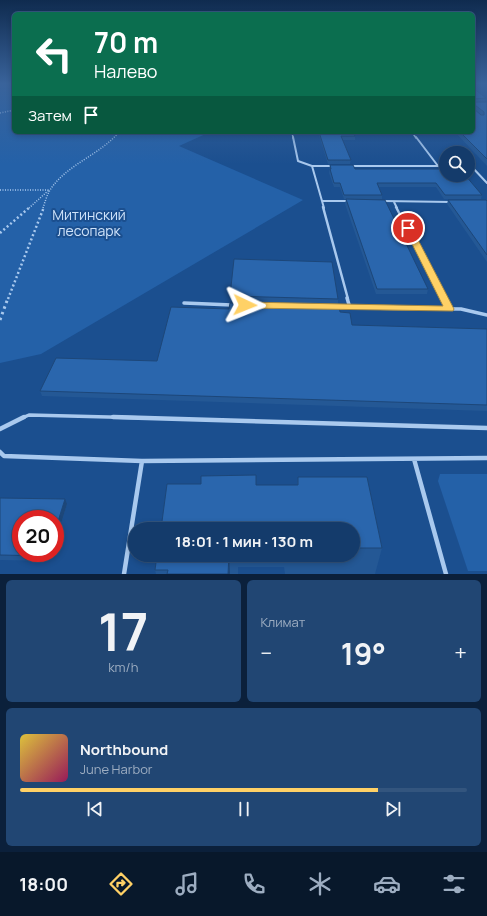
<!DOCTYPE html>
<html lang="ru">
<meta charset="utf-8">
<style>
body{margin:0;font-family:Manrope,sans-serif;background:#214673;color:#f1f3f6;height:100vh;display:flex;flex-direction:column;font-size:15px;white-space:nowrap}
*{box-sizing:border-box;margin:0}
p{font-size:13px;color:#9dadc1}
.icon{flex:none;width:22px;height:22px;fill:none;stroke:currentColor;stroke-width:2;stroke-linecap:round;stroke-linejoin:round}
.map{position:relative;height:574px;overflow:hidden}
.sheet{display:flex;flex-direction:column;gap:6px;padding:6px;background:#0b203b;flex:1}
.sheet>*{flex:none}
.guide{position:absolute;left:12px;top:12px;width:463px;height:122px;border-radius:6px;box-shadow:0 2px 6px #0003,0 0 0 1px #33557e;background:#0b6e4f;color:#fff;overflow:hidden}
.buttons{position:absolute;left:439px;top:146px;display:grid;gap:8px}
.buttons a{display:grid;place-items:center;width:36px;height:36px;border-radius:50%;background:#143b6b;box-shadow:0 2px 6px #0003,0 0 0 1px #33557e;font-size:20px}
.speed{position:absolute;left:12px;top:510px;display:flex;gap:8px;font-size:20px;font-weight:700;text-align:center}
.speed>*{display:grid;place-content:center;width:52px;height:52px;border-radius:50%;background:#143b6b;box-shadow:0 2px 6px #0003,0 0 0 1px #33557e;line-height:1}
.speed .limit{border:6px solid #d22;background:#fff;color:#111}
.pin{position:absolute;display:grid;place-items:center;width:34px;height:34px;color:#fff;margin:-17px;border:2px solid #fff;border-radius:50%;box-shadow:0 1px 4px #0007}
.me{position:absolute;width:44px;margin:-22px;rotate:92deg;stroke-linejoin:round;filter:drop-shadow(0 0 3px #0008)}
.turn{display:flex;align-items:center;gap:14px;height:84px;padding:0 16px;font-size:18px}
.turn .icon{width:52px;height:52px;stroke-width:2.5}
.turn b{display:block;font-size:28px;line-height:34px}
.then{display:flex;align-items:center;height:38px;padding:0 16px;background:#0003;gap:8px;font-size:15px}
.big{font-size:30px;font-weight:700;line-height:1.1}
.sheet .card{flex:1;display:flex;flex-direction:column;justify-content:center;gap:6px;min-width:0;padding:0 14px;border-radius:6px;background:#214673}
.sheet .dial{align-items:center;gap:0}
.dial b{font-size:52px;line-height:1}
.song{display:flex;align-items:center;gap:12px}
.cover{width:48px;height:48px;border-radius:6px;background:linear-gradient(135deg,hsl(50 70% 55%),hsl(330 70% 35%))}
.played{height:4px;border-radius:2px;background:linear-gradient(90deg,#ffd166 80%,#33557e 80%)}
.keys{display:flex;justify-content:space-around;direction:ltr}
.heat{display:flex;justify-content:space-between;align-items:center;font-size:22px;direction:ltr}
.sheet .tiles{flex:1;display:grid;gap:6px;grid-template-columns:1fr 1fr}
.card:last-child{grid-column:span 2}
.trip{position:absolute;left:128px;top:522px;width:232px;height:40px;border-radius:20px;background:#143b6b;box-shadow:0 2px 6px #0003,0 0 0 1px #33557e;font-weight:700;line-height:40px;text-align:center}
.dock{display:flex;height:64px;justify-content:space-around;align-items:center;background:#08182b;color:#9dadc1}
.dock .icon{width:28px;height:28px}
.dock .active{color:#ffd166}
.dock b{font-size:18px;color:#f1f3f6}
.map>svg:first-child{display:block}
</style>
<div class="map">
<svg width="487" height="574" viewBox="0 0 487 574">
<rect width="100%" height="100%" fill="#1b4f8f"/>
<path fill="#2461a8" d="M0,84H14V132H210L179,146L303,200L41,354L0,363Z
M440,474H487V571H468L438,481Z"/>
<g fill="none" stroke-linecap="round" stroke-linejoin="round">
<path stroke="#a9c9ee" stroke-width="1.5" stroke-dasharray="1 1.5" stroke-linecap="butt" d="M0,113L14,110
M0,190H49
M29,208L49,190
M43,208C45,202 47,195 50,190C67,164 100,155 119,132"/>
<path stroke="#a9c9ee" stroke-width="2.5" stroke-dasharray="2 2.5" stroke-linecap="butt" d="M0,233L30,207
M8,299L44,207"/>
<path stroke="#a9c9ee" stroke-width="3" stroke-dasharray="2.5 3.5" stroke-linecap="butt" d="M0,320L8,298"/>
<path stroke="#a9c9ee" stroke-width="1.5" d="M292,132L293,138
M412,132L416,138"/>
<path stroke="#a9c9ee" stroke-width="2" d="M293,137L298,161L312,166
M416,137L438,166
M349,166H446
M468,166H471L487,183
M322,201L312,166H334
M383,201L451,202
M394,202L397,208
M324,208L322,201H349"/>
<path stroke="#a9c9ee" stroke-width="2.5" d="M323,207L348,299
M396,207L444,299"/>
<path stroke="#a9c9ee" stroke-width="3.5" d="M347,298L350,308L461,309L487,315
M443,298L449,309
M184,303L232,305
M336,308H350
M22,418L29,415L148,418"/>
<path stroke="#a9c9ee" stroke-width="4.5" d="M113,417L487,428
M0,429L24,417
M0,452L4,456L142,461
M414,459L446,574
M124,574L142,461L487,458"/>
</g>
<path fill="#245895" d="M473,88L486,98L485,102H487V166L455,132H473Z
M318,132H353L355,136V140H342L351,160L350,164H328Z
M330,165L355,169H446L482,195L481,199H444L436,187H379L382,195V199H344L340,187H334L329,173Z
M346,199L428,289L427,294H376L345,204Z
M448,200L487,201V262L447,204Z
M230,296L338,299V304L230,301Z
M340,312L352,325L487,329V411L42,396L40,391Z
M298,477L382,548L375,574H285L284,567H238V574H156L155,570L157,555H353V529L201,484L256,485H297Z
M0,498L67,504L55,543V519L21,553H52L49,561L0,560Z"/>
<path fill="#1d4779" d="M473,105H475L474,109H473Z
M65,499L67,504L55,543V531Z
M48,553H52L49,561L47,556Z
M229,555L230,574H228Z"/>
<path fill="#2a66ad" stroke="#1d4779" d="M473,88L486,98L473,99V100Z
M473,102H487V159L460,132H473V108L481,115H484V112L475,105H473Z
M319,132H353L355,136H341L351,160H328Z
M330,165H353L355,169H446V175H465L482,195H445L436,183H377L382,195H344L340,183H334L330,169H331Z
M346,199L385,200L428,289H377Z
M448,200H486L487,201V255Z
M234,259L332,262L338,299L230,296Z
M230,303L339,306L340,312L350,313L352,325L487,329V405L40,391L56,358L157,361L171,307L229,309Z
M256,475V485H298V477H367L382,548H353V529H161L167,484H201V476Z
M0,498L65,499L55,531V519H21V553H48L47,556L0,555Z
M157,555H229L228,574H167L168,570H155Z"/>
<linearGradient id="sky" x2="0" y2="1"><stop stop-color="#0f2b4f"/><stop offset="0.51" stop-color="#39639b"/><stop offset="1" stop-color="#39639b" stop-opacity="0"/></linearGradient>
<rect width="487" height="164" fill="url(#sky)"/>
<path fill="#ffd166" stroke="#a68842" d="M408,226L412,228L454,309L453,311L245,308L240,305L245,302L443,306L404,228Z"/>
<g text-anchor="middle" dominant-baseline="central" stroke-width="4" stroke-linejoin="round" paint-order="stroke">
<g font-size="14" fill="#cfe3fa" stroke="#1b4f8f">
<text x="89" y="214">Митинский<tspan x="89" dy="16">лесопарк</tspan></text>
</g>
</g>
</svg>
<div class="buttons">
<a><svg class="icon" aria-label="search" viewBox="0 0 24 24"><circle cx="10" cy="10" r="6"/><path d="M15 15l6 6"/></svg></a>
</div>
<div class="speed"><div class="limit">20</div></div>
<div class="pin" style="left:408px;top:228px;background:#d93025"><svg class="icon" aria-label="arrive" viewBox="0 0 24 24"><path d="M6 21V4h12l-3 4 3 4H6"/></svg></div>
<svg class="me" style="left:245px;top:305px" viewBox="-20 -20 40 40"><path d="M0-17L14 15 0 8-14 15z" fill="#ffd166" stroke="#fff" stroke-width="4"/></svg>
<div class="trip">18:01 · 1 мин · 130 m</div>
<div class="guide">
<div class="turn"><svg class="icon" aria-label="left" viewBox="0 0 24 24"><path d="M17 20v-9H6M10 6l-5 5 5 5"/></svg><div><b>70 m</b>Налево</div></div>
<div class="then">Затем<svg class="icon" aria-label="arrive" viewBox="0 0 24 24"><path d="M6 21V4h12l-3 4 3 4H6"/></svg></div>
</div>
</div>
<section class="sheet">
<div class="tiles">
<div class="card dial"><b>17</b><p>km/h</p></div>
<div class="card"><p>Климат</p>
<div class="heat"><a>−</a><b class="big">19°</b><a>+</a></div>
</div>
<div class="card">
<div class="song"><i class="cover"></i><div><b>Northbound</b><p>June Harbor</p></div></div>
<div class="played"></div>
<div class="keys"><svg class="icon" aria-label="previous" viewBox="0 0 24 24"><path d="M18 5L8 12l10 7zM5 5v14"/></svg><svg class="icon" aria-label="pause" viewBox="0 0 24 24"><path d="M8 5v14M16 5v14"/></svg><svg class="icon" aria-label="next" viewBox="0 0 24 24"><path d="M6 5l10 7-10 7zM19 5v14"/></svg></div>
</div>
</div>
</section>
<nav class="dock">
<b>18:00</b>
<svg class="icon active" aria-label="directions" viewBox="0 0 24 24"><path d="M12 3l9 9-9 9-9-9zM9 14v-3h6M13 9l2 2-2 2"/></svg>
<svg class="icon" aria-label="music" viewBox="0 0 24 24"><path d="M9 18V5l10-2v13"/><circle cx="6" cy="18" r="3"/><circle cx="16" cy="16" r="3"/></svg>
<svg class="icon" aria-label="phone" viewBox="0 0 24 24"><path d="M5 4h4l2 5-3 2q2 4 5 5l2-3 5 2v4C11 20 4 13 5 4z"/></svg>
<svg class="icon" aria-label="climate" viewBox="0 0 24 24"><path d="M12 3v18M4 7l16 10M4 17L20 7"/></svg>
<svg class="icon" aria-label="car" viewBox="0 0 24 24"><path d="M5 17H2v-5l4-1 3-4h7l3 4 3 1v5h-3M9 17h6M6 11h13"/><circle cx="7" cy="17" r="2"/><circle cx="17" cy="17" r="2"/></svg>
<svg class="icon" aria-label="filters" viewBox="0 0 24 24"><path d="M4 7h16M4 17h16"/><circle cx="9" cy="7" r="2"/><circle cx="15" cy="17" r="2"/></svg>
</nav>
